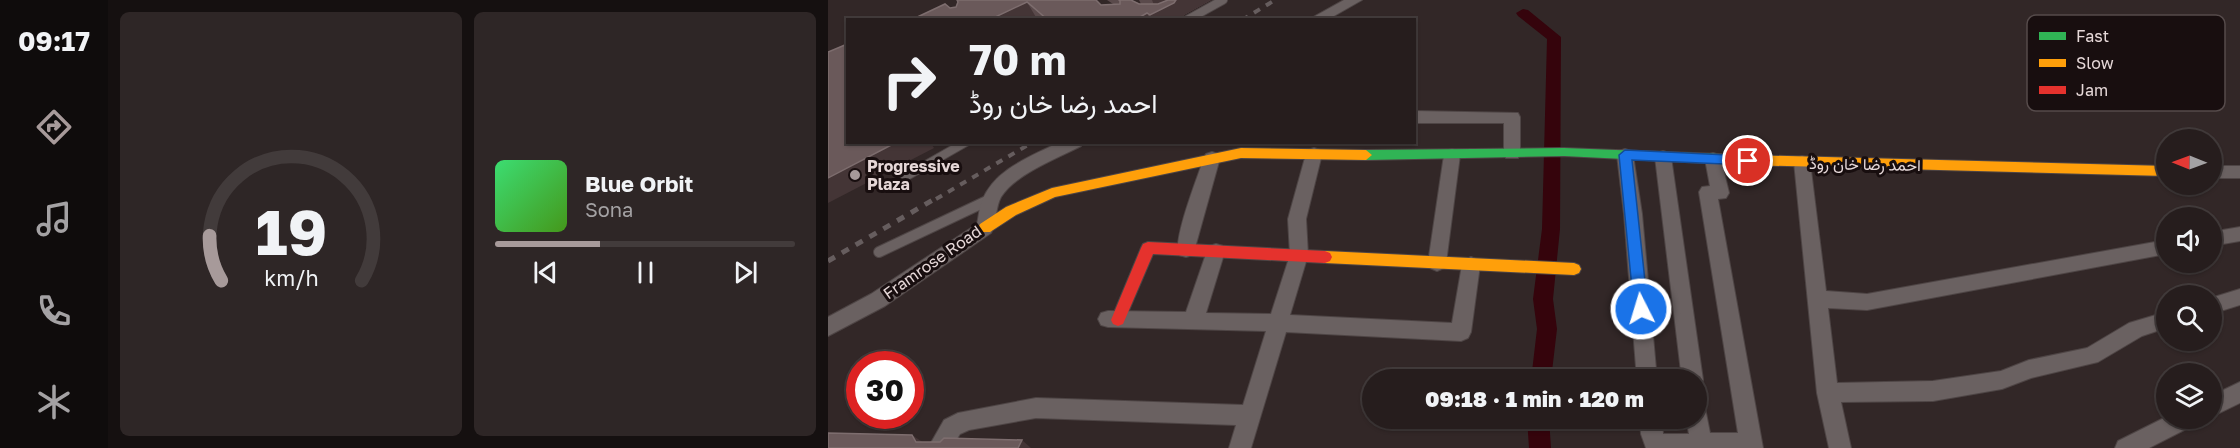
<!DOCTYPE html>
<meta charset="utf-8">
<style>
body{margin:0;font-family:"Golos Text",Vazirmatn,sans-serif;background:#2e2626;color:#f1f3f6;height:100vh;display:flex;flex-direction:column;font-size:22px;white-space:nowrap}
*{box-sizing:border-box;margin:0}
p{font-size:20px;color:#a4a2a4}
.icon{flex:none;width:33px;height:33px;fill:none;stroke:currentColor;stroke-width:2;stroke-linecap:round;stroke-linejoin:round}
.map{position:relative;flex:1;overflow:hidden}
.side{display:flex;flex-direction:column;gap:12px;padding:12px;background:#151010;width:720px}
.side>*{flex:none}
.banner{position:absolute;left:18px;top:18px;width:570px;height:126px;border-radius:0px;box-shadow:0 2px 4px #0004,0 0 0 2px #423b3b;background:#261d1d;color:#f1f3f6;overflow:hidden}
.needle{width:39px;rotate:271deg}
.buttons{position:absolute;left:1328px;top:129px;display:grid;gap:12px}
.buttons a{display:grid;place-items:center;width:66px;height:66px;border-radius:50%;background:#261d1d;box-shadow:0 2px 4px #0004,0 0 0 2px #423b3b;font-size:30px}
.speed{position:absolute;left:18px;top:351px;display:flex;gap:12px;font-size:30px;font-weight:700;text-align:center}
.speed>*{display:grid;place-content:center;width:78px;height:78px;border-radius:50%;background:#261d1d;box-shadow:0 2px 4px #0004,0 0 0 2px #423b3b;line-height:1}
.speed .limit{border:9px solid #d22;background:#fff;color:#111}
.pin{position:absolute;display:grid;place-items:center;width:51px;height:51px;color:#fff;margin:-26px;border:3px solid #fff;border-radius:50%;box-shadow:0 2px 6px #0007}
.me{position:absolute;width:66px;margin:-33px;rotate:355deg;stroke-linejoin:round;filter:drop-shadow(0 0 4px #0008)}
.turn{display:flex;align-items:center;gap:21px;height:126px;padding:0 24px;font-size:27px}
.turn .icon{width:78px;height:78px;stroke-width:2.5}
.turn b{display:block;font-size:42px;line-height:51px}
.side .tile{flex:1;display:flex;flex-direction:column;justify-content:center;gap:9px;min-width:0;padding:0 21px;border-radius:9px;background:#2e2626}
.side .dial{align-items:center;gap:0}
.dial svg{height:156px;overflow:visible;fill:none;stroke:#423b3b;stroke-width:7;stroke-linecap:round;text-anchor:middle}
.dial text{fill:#f1f3f6;stroke:none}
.song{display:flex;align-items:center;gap:18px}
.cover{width:72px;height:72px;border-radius:9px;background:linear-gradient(135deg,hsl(140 70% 55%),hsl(100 70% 35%))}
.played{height:6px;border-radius:3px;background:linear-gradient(90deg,#a79a9a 35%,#423b3b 35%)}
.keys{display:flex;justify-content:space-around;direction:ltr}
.side .tiles{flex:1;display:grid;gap:12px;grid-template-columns:repeat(2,1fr)}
.trip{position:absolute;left:534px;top:369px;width:345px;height:60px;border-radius:30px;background:#261d1d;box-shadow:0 2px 4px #0004,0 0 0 2px #423b3b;font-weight:800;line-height:60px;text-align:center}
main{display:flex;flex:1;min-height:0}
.menu{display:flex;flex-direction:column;width:108px;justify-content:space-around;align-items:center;background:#0f0c0c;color:#a4a2a4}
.menu .icon{width:42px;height:42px}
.menu .selected{color:#a79a9a}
.menu b{font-size:27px;color:#f1f3f6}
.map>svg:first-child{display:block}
</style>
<main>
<nav class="menu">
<b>09:17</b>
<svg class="icon selected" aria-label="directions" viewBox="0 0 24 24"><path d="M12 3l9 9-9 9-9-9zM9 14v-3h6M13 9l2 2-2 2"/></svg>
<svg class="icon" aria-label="music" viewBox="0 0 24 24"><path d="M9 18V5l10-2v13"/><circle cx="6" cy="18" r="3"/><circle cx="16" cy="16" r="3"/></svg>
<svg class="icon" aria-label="phone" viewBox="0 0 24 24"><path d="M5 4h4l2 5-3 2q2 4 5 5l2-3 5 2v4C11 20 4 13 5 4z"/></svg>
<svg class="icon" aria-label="climate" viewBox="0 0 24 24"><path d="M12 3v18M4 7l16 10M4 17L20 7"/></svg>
</nav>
<section class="side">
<div class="tiles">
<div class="tile dial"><svg viewBox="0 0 100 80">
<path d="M14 69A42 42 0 1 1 86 69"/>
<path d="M14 69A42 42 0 0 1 8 46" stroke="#a79a9a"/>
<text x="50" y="56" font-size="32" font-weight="700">19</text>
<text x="50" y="72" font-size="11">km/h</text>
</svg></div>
<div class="tile">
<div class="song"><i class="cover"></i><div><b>Blue Orbit</b><p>Sona</p></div></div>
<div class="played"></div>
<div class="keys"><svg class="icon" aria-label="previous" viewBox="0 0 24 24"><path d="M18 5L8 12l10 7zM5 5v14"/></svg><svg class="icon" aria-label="pause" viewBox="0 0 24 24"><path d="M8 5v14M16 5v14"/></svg><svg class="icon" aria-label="next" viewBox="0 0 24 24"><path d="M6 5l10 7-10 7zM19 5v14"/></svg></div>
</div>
</div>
</section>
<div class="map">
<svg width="1412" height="448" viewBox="0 0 1412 448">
<rect width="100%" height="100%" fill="#322727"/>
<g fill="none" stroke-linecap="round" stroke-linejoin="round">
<path fill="#35040c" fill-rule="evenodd" d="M695,9L700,10L733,37L732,229L725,299L729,329L723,380H703L709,329L705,299L714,229L719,39L690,16L688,13Z
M699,418H721L723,448H701Z"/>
<g stroke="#4e4545" stroke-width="10">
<path id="lane-far1" d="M359,20L395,0
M77,177L138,142"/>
</g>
<g stroke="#4e4545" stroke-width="12">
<path id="lane" d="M51,252L163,199"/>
</g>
<g stroke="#4e4545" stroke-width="2">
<path id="street" d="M516,0H534L499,20H480Z
M586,111L690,113L692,117V154L690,158H678L676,154V123H586Z
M232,142H255L253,146C230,158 187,174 173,197C167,208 169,222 163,233L57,306L0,336V317L43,294L149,224C151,216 151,208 154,201C166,169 204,156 232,142Z
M486,148L492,150L494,154L478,219L480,255L462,315L624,323L634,265L636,260L643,257L650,260L652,265L643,332L640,338L633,341L458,332L423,448H401L408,425L208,418L141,430L132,434L123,448H100L116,420L130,413L208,398L415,405L438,331L280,327L273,325L270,319L273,313L280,311L358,312L379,251L381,246L388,244L395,246L397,251L378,313L443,314L462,255L460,219L478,154L480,150Z
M624,149L630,151L632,155L618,263L616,268L609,271L602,268L600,263L616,155L618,151Z
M797,149L803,151L805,155L814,214L829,380H809L796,214L789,155L791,151Z
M835,151L841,153L843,157L875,380L872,387L868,388V380H854L827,157L829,153Z
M384,152L390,154L392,158L365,255L358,257L351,255C344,241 370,176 376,158L378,154Z
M885,153L891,155L893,159L901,193L898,198L890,199L935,448H818L813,434L812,418H834L835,434H861L858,418H868V400L876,403L882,433H910L871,192L874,187L882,186L877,159L879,155Z
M974,156L980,158L982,162L998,291L1039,294L1338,240V254L1039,310L1000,308L1009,383L1105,381L1173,371L1201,360L1259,348L1301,323L1338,312V328L1314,336L1270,362L1203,378L1174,389L1105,401L1013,402L1023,448H1001L989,393L966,162L968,158Z
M1383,166H1412V178H1383Z
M1412,227V241L1383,246V232Z
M1412,289V305L1383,314V298Z
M1412,382V403L1383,417V396Z
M1338,417L1369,418L1366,425L1321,448H1287L1290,441Z"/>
</g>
<g stroke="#4e4545" stroke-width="2">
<path id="fast" d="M736,148L917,155L923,160L917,165L736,156L538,160L532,155L538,150Z"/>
</g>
<g stroke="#4e4545" stroke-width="2">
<path id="slow" d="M413,148L538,150L544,155L538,160L413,158L227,197L188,215L162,232H152L150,228L152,224L178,207L224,188Z
M917,155L1338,166V176L917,165L911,160Z
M497,251L746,263L751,265L753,269L751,273L746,275L497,263L492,261L490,257L492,253Z"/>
</g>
<g stroke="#4e4545" stroke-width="2">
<path id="jam" d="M320,242L497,251L502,253L504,257L502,261L497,263L325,254L295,324L290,326L285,324L283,320L313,248L315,244Z"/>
</g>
<use href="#lane-far1" stroke="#6a6161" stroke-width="8"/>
<use href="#lane" stroke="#6a6161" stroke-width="10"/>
<use href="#street" fill="#6a6161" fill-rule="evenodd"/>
<use href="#fast" fill="#30b455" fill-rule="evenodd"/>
<use href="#slow" fill="#ff9f0a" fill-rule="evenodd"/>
<use href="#jam" fill="#e5322d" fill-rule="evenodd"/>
<path stroke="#665d5e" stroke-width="4" stroke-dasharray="7 7" stroke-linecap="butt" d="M414,20L447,0
M108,199L205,142"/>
<path stroke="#665d5e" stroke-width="5" stroke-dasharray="8 8" stroke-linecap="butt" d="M0,261L110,197"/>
</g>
<path fill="#5a4a4b" d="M129,0L273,5L285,4L279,0H303L313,4L311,0H383L356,15L353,20H83L128,7L130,2Z"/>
<path fill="#443536" d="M324,0H383L356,15L353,20H324L322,15L328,10Z
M199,2L209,19L161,20Z
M319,13L322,20H307Z
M69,142H102L106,148L0,203V178Z
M84,435L96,443L88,442Z
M194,440L203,448H190Z"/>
<path fill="#6a595a" stroke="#7d6d6e" stroke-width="1.5" d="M129,0H268L273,5L292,4V1L291,0H303L311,4H330L340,0H348L346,3L322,15L319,13L307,20H220L199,2L161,20H83L117,4L122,8L128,7L130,2Z
M17,45L20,48V142H69L0,178V52Z
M0,433L84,435L88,442H112L116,438L194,440L190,448H0Z"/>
<path fill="#1a73e8" stroke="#114b97" stroke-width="1.5" d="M797,150L920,156L926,161L920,165L804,160L820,309L818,313L813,315L808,313L806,309L791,155Z"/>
<circle fill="#a79a9a" stroke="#180e0f" stroke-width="2" cx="27" cy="175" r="6"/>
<g text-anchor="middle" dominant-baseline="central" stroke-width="6" stroke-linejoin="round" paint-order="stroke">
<g font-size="16" fill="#e6d8d8" stroke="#180e0f">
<text transform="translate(1037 164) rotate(1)">احمد رضا خان روڈ</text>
<text transform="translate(104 262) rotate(-35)">Framrose Road</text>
</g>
<g font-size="16" font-weight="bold" fill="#e6d8d8" stroke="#180e0f" text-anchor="start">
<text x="39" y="166">Progressive<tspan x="39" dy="18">Plaza</tspan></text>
</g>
</g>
<rect x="1199" y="15" width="198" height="96" rx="9" fill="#180e0f" stroke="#564b4b" stroke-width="1.5"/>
<rect x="1211" y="32" width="27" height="8" fill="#30b455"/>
<rect x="1211" y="59" width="27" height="8" fill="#ff9f0a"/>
<rect x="1211" y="86" width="27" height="8" fill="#e5322d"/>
<g font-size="16" fill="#e6d8d8">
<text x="1248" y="42">Fast</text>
<text x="1248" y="69">Slow</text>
<text x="1248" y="96">Jam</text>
</g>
</svg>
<div class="buttons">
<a><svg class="needle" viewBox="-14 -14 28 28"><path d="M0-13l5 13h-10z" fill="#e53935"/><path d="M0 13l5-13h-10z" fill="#a4a2a4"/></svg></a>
<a><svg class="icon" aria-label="sound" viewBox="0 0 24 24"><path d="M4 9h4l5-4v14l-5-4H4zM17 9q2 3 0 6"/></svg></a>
<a><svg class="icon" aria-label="search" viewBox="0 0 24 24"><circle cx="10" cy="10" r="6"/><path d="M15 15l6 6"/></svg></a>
<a><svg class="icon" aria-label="layers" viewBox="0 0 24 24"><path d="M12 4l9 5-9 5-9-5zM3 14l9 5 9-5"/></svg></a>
</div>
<div class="speed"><div class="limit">30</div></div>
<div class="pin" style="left:920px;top:161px;background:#d93025"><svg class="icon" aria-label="arrive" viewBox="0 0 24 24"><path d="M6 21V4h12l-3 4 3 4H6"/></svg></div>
<svg class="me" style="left:813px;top:309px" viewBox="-20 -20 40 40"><circle r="17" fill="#1a73e8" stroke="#fff" stroke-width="3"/><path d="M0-11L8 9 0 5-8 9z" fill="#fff"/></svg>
<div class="trip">09:18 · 1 min · 120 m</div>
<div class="banner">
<div class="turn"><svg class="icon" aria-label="right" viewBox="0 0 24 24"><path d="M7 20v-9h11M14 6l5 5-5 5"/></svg><div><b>70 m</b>احمد رضا خان روڈ</div></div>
</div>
</div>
</main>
